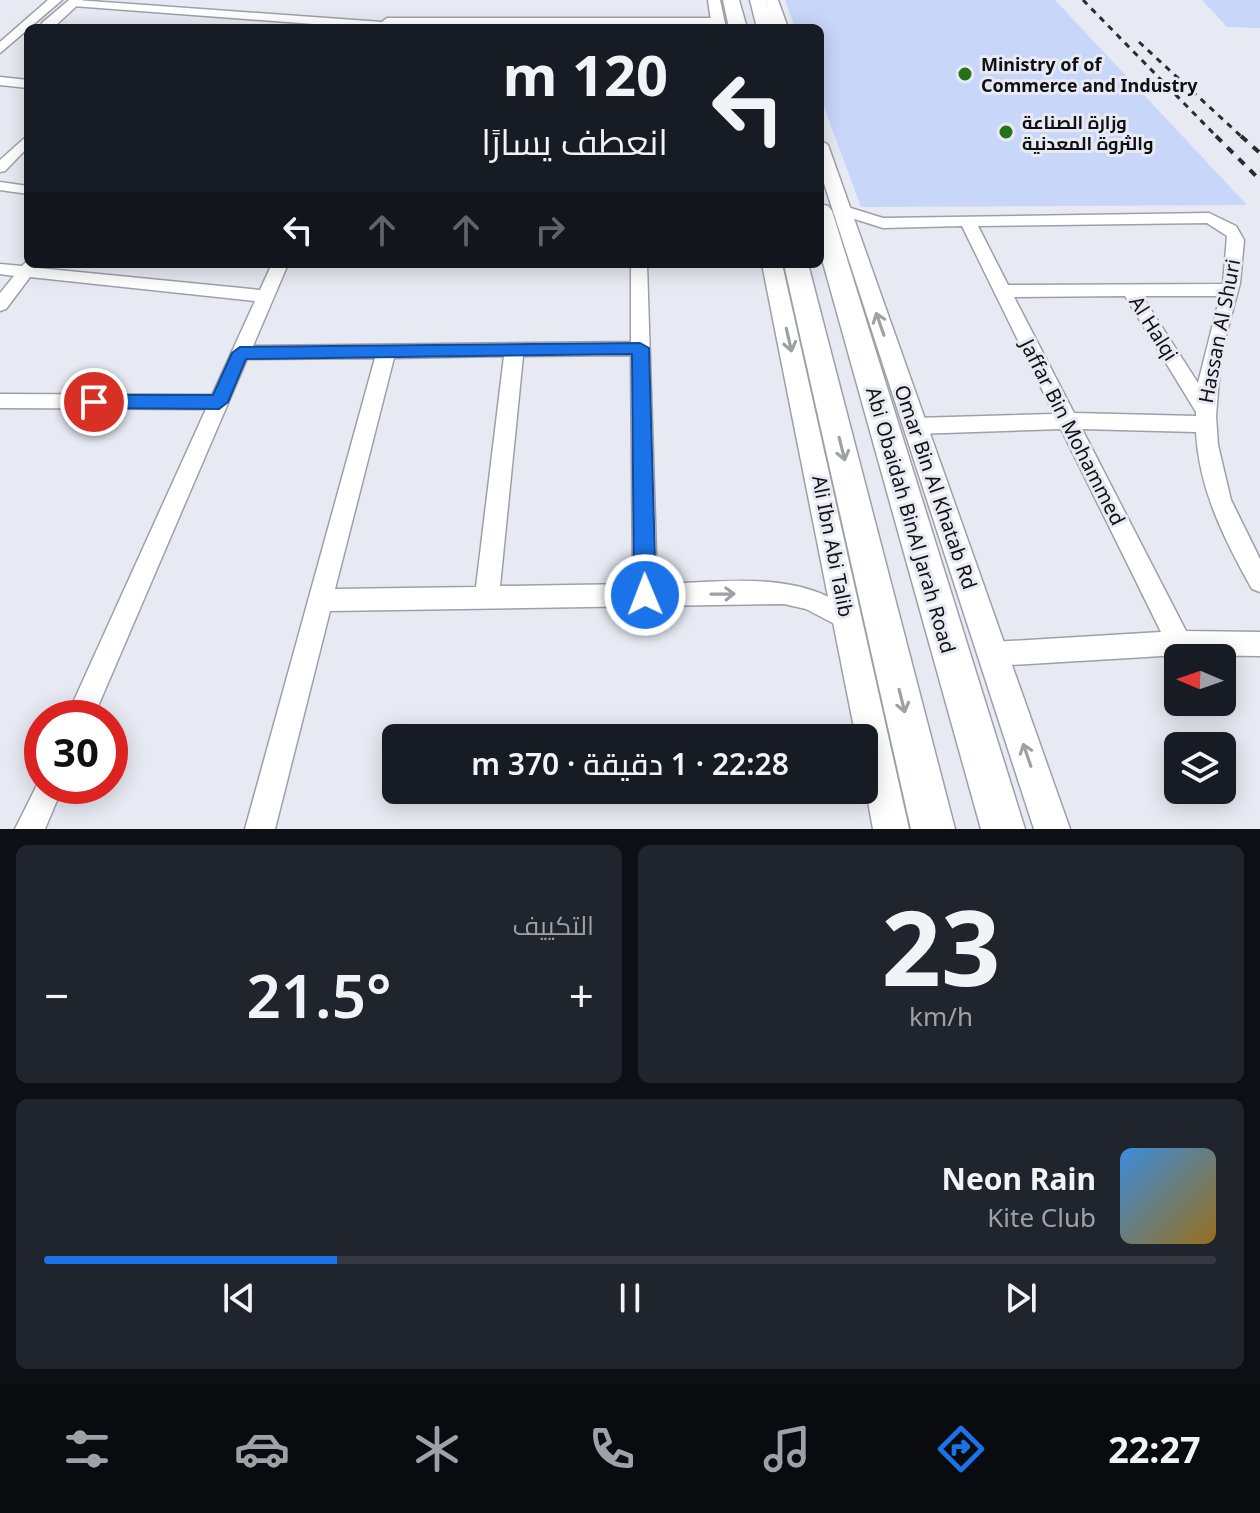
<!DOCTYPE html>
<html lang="ar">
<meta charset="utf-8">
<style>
body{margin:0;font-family:"Noto Sans",Cairo,sans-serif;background:#20242c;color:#f1f3f6;direction:rtl;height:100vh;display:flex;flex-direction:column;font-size:30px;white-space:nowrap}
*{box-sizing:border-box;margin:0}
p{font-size:26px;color:#9ea1a6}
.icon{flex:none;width:44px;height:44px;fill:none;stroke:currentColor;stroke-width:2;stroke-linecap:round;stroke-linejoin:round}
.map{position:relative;height:829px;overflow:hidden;direction:ltr}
.side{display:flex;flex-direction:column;gap:16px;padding:16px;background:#0d0f14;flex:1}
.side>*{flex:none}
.top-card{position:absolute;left:24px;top:24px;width:800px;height:244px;border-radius:12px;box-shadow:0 4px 20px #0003;direction:rtl;background:#171b24;color:#f1f3f6;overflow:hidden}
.needle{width:52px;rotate:272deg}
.fabs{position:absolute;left:1164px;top:644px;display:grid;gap:16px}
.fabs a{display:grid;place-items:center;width:72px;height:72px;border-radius:12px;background:#171b24;box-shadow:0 4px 20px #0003;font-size:40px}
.speed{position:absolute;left:24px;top:700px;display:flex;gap:16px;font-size:40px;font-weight:700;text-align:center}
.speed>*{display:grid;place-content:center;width:104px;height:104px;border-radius:50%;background:#171b24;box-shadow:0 4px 20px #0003;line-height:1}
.speed .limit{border:12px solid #d22;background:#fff;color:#111}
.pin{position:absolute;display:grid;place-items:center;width:68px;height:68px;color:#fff;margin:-34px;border:4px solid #fff;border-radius:50%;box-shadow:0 2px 8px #0007}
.me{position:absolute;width:88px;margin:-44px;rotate:359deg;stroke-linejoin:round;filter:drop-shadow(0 0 6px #0008)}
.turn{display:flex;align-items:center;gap:28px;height:168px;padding:0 24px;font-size:36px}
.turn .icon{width:104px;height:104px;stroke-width:2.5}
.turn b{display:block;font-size:56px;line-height:68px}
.lanes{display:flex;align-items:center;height:76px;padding:0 24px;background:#0003;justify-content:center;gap:40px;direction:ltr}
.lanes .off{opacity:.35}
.big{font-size:60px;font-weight:600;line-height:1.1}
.side .card{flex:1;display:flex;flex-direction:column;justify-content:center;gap:12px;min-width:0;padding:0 28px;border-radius:12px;background:#20242c}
.side .dial{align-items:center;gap:0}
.dial b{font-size:104px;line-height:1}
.song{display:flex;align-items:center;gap:24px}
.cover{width:96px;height:96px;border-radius:12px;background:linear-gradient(135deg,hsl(210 70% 55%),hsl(40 70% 35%))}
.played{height:8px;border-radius:4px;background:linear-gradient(90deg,#1a73e8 25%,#363941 25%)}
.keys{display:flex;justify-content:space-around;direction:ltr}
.heat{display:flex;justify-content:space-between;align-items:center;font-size:44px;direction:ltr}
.side .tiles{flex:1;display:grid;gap:16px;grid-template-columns:1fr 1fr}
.card:last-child{grid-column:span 2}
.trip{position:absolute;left:382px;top:724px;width:496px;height:80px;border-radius:12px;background:#171b24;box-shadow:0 4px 20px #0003;font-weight:600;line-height:80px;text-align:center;direction:rtl}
.dock{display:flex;height:128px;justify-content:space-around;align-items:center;background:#090b0e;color:#9ea1a6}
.dock .icon{width:56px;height:56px}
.dock .current{color:#1a73e8}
.dock b{font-size:36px;color:#f1f3f6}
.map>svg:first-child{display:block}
</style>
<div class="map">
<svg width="1260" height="829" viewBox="0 0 1260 829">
<rect width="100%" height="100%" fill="#e7eaf2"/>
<path fill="#c8d6fa" d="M785,0H1055L1247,205L861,207L820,96V28H795Z
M1202,0H1260V28L1227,27Z"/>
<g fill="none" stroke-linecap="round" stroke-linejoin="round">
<g stroke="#9da0a8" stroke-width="3">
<path id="minor" d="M76,0L382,22L387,18H718L724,21L718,24H390L389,28H366L73,6L68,3Z
M0,77L28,80V88L0,85Z
M28,135V147L5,171L0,172V160Z
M0,182L28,186V194L0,190Z
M841,205L883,218L1209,213L1236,226L1244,240L1240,283L1221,354L1216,416L1218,445L1231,500L1260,559V592L1252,589C1224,539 1199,489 1196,432L1082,429L1186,631L1260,632V656L1179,655L993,666L984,663L980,654L984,645L993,642L1161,632L1061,429L915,434L908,431L905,426L908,421L915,418L1054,414L962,226L883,228L836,213L833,210ZM1207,223L1227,236L1223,284L1008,285L978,226ZM1125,296L1196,412V416L1074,413L1014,297ZM1142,296H1220L1198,383Z
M28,260V264H40L38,268L260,290L272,264H288L253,346L631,342V264H647L657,584C716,583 783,571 837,601C847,606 856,609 860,620L857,628L848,631L806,609L784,604L330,611L275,829H245L375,358L247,359L93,718H66L206,409L0,408V394L212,395L255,301L30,277L6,309L0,311V293L14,276L0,274V264L22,266ZM631,355L633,584L500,586L523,356ZM504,356L476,587L335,589L394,358Z
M42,775V786H63L45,829H15Z"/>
</g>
<g stroke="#9da0a8" stroke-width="3">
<path id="tertiary" d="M48,0H62L0,53V42Z
M69,0H83L53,28H42V23Z
M708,0H720L726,28H712Z
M766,0H778L788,28H774Z
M820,140L828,145L1070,829H1034L820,171Z
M762,264H782L909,829H873L864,780V738H856Z"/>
</g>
<g stroke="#9da0a8" stroke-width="3">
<path id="primary" d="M723,0H739L747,28H729Z
M750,0H766L775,28H757Z
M820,204L828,206L832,211L1025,829H981L820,252Z
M784,264H808L955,829H911Z"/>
</g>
<use href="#minor" fill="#fff" fill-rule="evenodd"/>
<use href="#tertiary" fill="#fff" fill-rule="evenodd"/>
<use href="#primary" fill="#fff" fill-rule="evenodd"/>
<path stroke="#2b2c30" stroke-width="3" stroke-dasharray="6 6" stroke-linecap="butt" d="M1083,0L1218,138
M1139,42L1243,138"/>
<path stroke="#2b2c30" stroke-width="4" stroke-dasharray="8 8" stroke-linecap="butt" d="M1216,136L1260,180
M1241,136L1260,153"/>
</g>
<defs><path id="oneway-shaft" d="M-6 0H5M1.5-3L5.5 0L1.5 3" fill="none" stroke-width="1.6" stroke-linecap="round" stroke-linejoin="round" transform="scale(2)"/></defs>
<g stroke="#9fa0a1">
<use href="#oneway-shaft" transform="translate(880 324) rotate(-109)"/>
<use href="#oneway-shaft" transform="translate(789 340) rotate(77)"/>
<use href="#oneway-shaft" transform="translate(842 449) rotate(76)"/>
<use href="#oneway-shaft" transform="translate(723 594) rotate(-1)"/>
<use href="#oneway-shaft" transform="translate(902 701) rotate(76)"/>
<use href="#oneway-shaft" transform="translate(1027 755) rotate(-109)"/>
</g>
<path fill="#1a73e8" stroke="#114b97" stroke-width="2" d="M640,343L649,348L656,595L652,602L645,605L637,602L634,595L632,354L246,359L228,402L219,409L94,408L85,402L94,395H213L232,353L240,347Z"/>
<g fill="#247116" stroke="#e7eaf2" stroke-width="3">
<circle cx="965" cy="74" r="8"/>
<circle cx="1006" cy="132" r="8"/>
</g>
<g text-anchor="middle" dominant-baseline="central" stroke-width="6" stroke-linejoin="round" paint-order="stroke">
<g font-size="18" font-weight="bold" fill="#101114" stroke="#e7eaf2" text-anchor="start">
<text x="981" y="64">Ministry of of<tspan x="981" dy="21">Commerce and Industry</tspan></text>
<text x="1022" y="122">وزارة الصناعة<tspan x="1022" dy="21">والثروة المعدنية</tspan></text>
</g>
<g font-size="20" fill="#101114" stroke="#e7eaf2">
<text transform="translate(1154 328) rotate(58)">Al Halqi</text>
<text transform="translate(1219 331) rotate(-79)">Hassan Al Shuri</text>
<text transform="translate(1073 432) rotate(63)">Jaffar Bin Mohammed</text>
<text transform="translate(936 487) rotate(71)">Omar Bin Al Khatab Rd</text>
<text transform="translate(911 520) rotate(74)">Abi Obaidah BinAl Jarah Road</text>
<text transform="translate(833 546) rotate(79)">Ali Ibn Abi Talib</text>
</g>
</g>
</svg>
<div class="fabs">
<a><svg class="needle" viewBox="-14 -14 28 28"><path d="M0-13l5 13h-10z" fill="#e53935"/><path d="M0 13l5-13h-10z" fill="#9ea1a6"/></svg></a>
<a><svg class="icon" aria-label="layers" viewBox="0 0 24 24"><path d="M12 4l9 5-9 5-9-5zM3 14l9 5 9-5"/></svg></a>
</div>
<div class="speed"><div class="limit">30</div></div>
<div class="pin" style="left:94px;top:402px;background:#d93025"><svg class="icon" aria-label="arrive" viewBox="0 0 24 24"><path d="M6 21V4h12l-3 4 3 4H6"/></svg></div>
<svg class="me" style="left:645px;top:595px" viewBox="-20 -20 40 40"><circle r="17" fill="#1a73e8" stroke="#fff" stroke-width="3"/><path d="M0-11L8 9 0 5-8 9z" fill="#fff"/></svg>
<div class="trip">22:28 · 1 دقيقة · 370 m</div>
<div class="top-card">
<div class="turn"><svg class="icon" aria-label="left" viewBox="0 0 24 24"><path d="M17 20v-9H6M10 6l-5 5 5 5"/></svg><div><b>120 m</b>انعطف يسارًا</div></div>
<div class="lanes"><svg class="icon" aria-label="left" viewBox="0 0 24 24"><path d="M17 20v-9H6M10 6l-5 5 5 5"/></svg><svg class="icon off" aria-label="ahead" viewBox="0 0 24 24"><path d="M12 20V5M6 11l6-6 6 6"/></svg><svg class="icon off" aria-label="ahead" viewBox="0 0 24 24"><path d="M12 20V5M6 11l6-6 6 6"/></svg><svg class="icon off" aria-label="right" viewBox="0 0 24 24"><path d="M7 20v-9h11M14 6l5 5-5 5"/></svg></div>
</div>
</div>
<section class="side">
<div class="tiles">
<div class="card dial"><b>23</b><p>km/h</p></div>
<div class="card"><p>التكييف</p>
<div class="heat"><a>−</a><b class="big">21.5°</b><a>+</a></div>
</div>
<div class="card">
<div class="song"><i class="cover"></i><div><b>Neon Rain</b><p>Kite Club</p></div></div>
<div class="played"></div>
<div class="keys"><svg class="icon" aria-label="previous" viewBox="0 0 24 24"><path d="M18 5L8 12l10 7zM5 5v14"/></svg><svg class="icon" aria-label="pause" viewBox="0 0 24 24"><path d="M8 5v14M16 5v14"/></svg><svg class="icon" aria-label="next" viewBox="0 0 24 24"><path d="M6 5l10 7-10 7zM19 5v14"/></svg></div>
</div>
</div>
</section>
<nav class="dock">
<b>22:27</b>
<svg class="icon current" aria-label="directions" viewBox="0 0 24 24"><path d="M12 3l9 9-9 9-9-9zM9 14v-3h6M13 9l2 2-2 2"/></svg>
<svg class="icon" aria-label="music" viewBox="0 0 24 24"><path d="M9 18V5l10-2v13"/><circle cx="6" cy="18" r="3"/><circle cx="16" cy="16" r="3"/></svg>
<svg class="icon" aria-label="phone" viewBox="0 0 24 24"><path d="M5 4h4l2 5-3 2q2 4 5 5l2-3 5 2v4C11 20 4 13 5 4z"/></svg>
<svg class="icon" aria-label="climate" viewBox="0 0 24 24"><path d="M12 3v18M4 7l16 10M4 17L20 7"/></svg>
<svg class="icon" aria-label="car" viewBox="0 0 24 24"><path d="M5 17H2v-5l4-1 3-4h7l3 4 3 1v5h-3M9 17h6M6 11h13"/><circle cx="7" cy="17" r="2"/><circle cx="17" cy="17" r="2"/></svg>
<svg class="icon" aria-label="filters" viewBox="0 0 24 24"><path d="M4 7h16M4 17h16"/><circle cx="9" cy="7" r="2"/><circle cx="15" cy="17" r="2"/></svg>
</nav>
